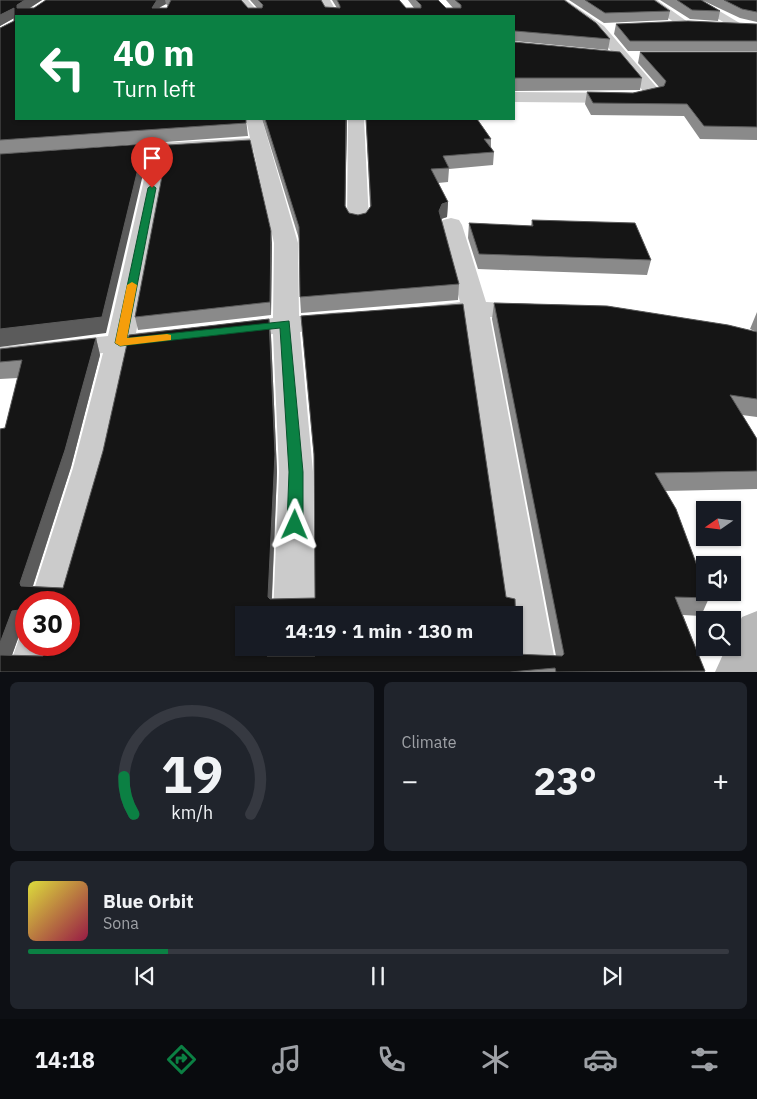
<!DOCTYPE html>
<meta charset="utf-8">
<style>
body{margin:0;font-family:"IBM Plex Sans",sans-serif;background:#20242c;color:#f1f3f6;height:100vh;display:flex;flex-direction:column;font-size:19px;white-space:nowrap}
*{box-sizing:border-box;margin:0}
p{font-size:16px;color:#9ea1a6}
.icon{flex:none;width:28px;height:28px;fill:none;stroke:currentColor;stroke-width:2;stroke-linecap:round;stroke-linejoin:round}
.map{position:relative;height:672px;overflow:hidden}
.details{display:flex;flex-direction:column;gap:10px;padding:10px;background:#0d0f14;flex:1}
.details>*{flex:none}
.top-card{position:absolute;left:15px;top:15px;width:500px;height:105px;border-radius:0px;box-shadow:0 1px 4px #0004;background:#0b8043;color:#fff;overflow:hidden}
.needle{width:32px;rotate:256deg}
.controls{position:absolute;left:696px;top:501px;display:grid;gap:10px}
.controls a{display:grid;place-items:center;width:45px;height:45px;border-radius:0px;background:#171b24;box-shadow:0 1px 4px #0004;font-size:25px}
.speed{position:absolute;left:15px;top:591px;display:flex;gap:10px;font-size:25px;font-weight:700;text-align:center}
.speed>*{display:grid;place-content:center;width:65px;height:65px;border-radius:50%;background:#171b24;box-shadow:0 1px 4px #0004;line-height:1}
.speed .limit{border:8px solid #d22;background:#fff;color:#111}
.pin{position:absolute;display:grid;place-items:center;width:42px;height:42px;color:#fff;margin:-51px -21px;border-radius:50% 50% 50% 0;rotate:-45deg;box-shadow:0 0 5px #0007}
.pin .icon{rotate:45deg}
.me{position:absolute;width:55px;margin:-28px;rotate:1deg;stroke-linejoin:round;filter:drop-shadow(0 0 4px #0008)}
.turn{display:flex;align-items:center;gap:18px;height:105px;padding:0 15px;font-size:22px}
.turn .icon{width:65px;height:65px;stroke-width:2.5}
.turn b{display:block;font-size:35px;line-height:42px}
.big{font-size:38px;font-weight:700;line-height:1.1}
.details .widget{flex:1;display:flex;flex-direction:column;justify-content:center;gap:8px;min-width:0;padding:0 18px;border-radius:8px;background:#20242c}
.details .dial{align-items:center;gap:0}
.dial svg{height:130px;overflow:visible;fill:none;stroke:#363941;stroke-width:7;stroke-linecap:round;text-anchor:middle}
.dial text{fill:#f1f3f6;stroke:none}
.song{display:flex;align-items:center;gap:15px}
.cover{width:60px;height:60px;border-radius:8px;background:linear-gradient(135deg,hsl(60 70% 55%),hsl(340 70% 35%))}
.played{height:5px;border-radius:2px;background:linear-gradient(90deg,#0b8043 20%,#363941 20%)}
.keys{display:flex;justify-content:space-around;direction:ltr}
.heat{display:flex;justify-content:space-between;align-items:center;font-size:28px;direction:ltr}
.details .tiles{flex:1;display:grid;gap:10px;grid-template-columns:1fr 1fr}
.widget:last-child{grid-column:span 2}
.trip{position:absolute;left:235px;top:606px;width:288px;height:50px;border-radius:0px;background:#171b24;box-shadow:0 1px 4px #0004;font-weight:700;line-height:50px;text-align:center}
.dock{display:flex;height:80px;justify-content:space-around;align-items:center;background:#090b0e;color:#9ea1a6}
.dock .icon{width:35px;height:35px}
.dock .current{color:#0b8043}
.dock b{font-size:22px;color:#f1f3f6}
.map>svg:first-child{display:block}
</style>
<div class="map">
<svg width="757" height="672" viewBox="0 0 757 672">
<rect width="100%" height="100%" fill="#fff"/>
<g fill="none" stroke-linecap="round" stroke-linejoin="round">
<path fill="#cbcbcb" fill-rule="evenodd" d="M236,0H248L262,16H250Z
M318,0H330L339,16H327Z
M553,0H566L604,26L660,91L662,94L660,97L631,103L514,102V92L631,93L643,91L596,32Z
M643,0H657L692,25L686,29L682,28Z
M687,0H701L748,28L746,31H738Z
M246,119H262L298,243L299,316L339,312L348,314L352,320L348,326L300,332L313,472L315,615H273L279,472L273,334L233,338L223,336L219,330L223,324L273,318L274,243L253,149L168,154L136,333L165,330L175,332L179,338L175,344L132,350L107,468L69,605V602H30L73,468L103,353L0,365V347L108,336L151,149L153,145L160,143L250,138Z
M348,119H364L369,221L366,226L358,228L350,226L347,221Z
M451,218L459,220L462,225L486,302L540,305L544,311L540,317L531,319L490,317L557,672H513L510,648H514V615H505L463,318L427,321L418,319L414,313L418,307L460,302L440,225L443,220Z
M26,629V645H58L51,672H7L22,631Z
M272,648H314L315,672H271Z"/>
<path fill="#b8b8b8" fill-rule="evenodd" d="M757,611V672H715L726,648H732V636L742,617Z"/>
</g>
<path fill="#8a8a8a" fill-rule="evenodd" d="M0,0H42L30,8H34L46,0H241L248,8H257L250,0H321L325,7L337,8L332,0H399L406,8H414L408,0H438L446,8H453L446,0H564L610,39L608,50L514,41L16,16L246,119L248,136L0,154V28L14,21V18L0,26ZM166,4L168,6L167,8H159Z
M569,0H654L670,11L668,20L604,23Z
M660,0H757V22L740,18L706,2L703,1L720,11L718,21L690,19Z
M616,24H757V51H628L614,34Z
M514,42L642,78L640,90L514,91Z
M640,52H757V140L700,139L684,116L591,115L585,104L587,92L633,93L659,87L638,63Z
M262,119H347L345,207L349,213L358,215L366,213L370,207L366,119H363H477L491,139V147L494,152L493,165L449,169L448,182L438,183L448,202L447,217L441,219L459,284L458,300L301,313L300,297L299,239Z
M532,220L651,260L647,275L478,269L468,238L469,223L531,226Z
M272,243L271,315L138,330L135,317Z
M494,303L607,306L728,325L757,332V417L742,415L757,439V489L665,491L676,509L705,587V592H707L709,598L701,616L683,615L705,672H0V429L5,428L18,378L0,379V349L96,338L100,355L71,467L33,586L63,588L103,451L129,335L269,319L271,336L277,472L272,599L315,598L314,458L301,316L463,304L506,597L515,599L516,628L514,638V615H244V648H271L270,656H315L314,648L514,647L515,654L556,656L492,319ZM26,602H69V645H46L43,656L12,655L21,630L26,640Z
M757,312V332L750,329Z"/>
<path fill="#5b5b5b" d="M25,0H42L20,14L17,8V5Z
M157,0H165L166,4L160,7L154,16L152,8Z
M14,8L16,17L0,26V15Z
M346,119H347L345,221V206Z
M144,144L147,157L106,333L0,347V329Z
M448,202L447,217L441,219L439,211L442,204Z
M271,231L272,243L271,315L270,302Z
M269,319L271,336L277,472L271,615L268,597Z
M96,338L100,355L71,467L28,601L20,583Z
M19,610V625L21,630L6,672L0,663V643L12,611Z
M267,648H271L270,672L267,656Z"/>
<path fill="#151515" stroke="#5b5b5b" d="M0,0H25L17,5V8H34L46,0H157L152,8H167L171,0H241L248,8H262L263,5L258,0H321L325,7L340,8V6L337,0H399L406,8H421V5L416,0H438L446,8H461V5L455,0H564L596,23L610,39L515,31L514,32V16H16V119H246V123L0,140V28L14,21V8L0,15Z
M585,0H654L670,11L605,13Z
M677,0H701L720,11L692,10Z
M724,0H757V12L742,9Z
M688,21L757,24V41H630L616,24Z
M514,42L620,52L642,78H515L514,81Z
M640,52H757V127L704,126L687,104L593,103L587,92L633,93L664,86L666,81Z
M265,119H346L345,206L349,213L358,215L366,213L371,206L366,119H477L491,139H484L494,152L443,156L449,168L431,169L448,202L442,204L439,211L459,284L300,297L299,227Z
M250,140L271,231L270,302L135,317L168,145Z
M144,144L102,317L0,329V154Z
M532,220L635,223L651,260L479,254L469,223L533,226Z
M494,303L607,306L728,325L757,332V399L730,395L757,439V471L655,473L676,509L705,587V592H707L709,598L675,597L705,671L556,672L555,668L510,672H0V655L43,656L46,645H69V602H26V625H19V610L12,611L0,643V429L5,428L22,360L0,362V349L96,338L65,450L20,583L21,586L63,588L103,451L129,335L269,319L275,454L268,597L270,599L315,598L314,454L301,316L463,304L506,597L515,599L516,628L514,629V615H244V648H267V656H315L314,648L514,647L515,654L562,656L564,654Z"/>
<path fill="#0b8043" stroke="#07532c" d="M152,185L156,188L127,338L289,321L303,472V525L300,530L295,531L290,530L287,525L289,472L280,328L120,346L115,343L148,188Z"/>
<path fill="#f59e0b" d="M132,282L137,285L127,338L167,334L171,335V340L120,346L115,343L127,285Z"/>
</svg>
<div class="controls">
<a><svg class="needle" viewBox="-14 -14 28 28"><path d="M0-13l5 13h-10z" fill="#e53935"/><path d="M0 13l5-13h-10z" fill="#9ea1a6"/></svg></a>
<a><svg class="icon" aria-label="sound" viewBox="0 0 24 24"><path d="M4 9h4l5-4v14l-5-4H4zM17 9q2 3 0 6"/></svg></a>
<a><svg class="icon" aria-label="search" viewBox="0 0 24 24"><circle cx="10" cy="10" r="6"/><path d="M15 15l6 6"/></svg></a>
</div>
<div class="speed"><div class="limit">30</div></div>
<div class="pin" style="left:152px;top:188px;background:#d93025"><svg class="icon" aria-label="arrive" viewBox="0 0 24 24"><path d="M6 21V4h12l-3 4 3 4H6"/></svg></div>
<svg class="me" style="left:295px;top:525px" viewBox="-20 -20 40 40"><path d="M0-17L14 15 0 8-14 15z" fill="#0b8043" stroke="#fff" stroke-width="4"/></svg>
<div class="trip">14:19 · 1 min · 130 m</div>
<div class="top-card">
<div class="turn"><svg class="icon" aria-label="left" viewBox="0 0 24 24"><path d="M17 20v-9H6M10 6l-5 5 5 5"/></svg><div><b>40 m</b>Turn left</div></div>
</div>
</div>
<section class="details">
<div class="tiles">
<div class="widget dial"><svg viewBox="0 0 100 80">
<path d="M14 69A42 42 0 1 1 86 69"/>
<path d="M14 69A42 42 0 0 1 8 46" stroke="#0b8043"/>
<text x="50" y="56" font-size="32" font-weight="700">19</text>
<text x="50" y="72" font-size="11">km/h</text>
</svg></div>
<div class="widget"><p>Climate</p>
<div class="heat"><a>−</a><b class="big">23°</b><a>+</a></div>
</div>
<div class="widget">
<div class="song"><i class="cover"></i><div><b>Blue Orbit</b><p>Sona</p></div></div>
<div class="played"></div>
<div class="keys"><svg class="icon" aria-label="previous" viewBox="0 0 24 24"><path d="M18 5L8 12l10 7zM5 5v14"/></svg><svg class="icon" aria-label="pause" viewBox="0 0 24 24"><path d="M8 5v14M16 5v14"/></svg><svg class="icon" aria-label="next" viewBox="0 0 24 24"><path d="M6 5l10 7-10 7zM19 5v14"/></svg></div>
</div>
</div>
</section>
<nav class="dock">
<b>14:18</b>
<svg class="icon current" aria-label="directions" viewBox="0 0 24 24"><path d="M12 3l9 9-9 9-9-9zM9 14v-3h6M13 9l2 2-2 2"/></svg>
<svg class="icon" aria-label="music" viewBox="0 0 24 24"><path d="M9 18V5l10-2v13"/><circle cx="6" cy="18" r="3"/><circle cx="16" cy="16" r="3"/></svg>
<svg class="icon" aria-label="phone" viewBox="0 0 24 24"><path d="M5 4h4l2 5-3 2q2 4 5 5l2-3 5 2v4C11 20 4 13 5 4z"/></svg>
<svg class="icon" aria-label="climate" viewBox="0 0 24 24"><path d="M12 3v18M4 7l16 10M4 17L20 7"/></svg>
<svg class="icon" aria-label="car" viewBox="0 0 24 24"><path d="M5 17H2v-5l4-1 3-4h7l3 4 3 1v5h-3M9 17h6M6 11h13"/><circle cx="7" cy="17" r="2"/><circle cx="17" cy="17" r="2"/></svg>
<svg class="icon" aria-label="filters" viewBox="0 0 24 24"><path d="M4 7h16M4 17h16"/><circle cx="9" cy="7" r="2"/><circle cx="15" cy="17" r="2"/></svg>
</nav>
